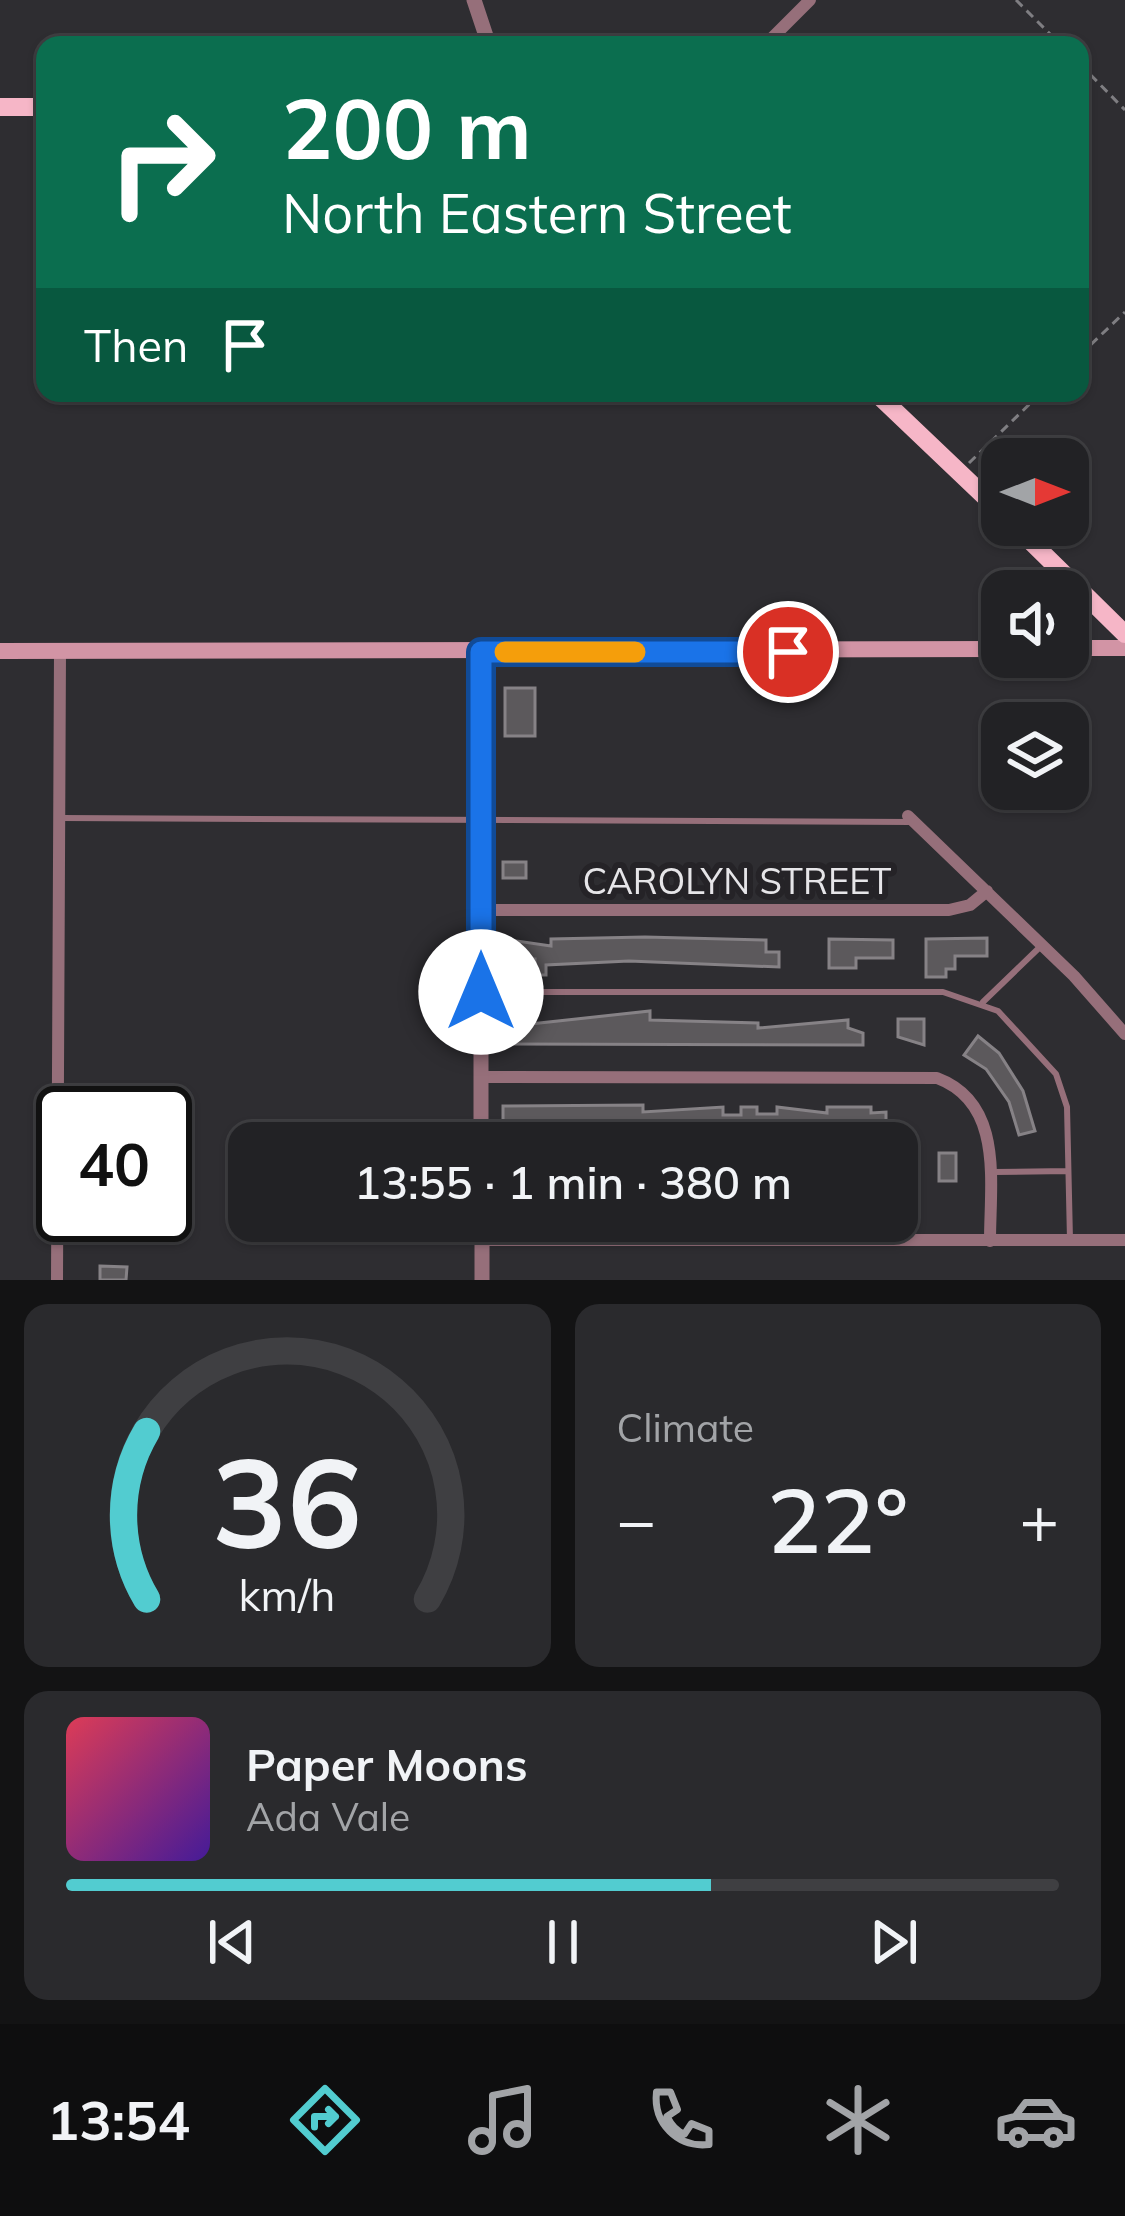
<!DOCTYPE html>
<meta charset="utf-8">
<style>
body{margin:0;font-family:Mulish,sans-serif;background:#2a2a2d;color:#f1f3f6;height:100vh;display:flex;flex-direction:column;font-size:45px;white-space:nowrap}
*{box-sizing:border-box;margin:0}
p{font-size:39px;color:#a2a4a7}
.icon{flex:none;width:66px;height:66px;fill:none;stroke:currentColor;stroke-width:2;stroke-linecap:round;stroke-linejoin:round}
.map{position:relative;height:1280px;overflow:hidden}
.details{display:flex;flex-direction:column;gap:24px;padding:24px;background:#131314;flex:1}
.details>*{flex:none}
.banner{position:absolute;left:36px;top:36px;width:1053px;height:366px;border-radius:24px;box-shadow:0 3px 9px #0004,0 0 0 3px #3f3f42;background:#0b6e4f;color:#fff;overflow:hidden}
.needle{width:78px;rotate:90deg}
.controls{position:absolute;left:981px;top:438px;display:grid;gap:24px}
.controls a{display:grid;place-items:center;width:108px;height:108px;border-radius:24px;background:#222225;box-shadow:0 3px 9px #0004,0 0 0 3px #3f3f42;font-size:60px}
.speed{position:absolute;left:36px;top:1086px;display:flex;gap:24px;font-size:60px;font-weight:700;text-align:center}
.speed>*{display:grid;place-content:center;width:156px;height:156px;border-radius:50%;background:#222225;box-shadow:0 3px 9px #0004,0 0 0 3px #3f3f42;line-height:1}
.speed .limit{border:6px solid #111;border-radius:18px;background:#fff;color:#111}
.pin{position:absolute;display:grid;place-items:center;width:102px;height:102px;color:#fff;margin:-51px;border:6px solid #fff;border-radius:50%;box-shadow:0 3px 12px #0007}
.me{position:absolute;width:132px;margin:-66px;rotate:0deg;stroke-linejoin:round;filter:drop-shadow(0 0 9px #0008)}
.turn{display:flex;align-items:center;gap:42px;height:252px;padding:0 48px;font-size:54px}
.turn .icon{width:156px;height:156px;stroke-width:2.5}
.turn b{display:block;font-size:84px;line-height:102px}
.then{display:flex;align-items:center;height:114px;padding:0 48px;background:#0003;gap:24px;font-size:45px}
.big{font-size:90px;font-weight:600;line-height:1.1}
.details .card{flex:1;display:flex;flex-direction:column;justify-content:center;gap:18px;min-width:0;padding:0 42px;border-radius:24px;background:#2a2a2d}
.details .dial{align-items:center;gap:0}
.dial svg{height:312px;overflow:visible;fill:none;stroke:#3f3f42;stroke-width:7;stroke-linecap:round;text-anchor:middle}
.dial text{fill:#f1f3f6;stroke:none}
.song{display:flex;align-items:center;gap:36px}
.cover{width:144px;height:144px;border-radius:18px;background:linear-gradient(135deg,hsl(350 70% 55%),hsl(260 70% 35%))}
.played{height:12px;border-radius:6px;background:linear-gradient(90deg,#52ccd0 65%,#3f3f42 65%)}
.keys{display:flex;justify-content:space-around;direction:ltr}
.heat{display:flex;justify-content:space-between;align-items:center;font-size:66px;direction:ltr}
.details .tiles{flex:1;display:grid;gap:24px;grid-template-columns:1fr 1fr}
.card:last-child{grid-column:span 2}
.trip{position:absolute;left:228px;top:1122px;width:690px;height:120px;border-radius:24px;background:#222225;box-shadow:0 3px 9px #0004,0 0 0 3px #3f3f42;font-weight:600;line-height:120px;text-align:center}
.dock{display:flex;height:192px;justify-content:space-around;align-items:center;background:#0e0e0f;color:#a2a4a7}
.dock .icon{width:84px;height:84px}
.dock .active{color:#52ccd0}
.dock b{font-size:54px;color:#f1f3f6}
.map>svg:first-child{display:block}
</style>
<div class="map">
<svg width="1125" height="1280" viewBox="0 0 1125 1280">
<rect width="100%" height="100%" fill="#2e2d31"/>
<path fill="#5c595c" stroke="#868286" stroke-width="3" d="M505,688H535V736H505Z
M503,862H526V878H503Z
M645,937L766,940V952H779V967L629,961L546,965V975H535V959H503V939L551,946V939Z
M987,938V956H955V969H946V977H926V939Z
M829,939L893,940V958H856V968H829Z
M498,1010L509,1011L508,1019H530V1024L650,1011V1020L758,1023V1028L848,1020V1028L863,1033V1045L504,1044Z
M898,1019H924V1045L898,1037Z
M978,1036L999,1053L1023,1091L1035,1131L1019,1135L1009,1102L986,1069L964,1055Z
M643,1105V1112L723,1107V1115H741V1107H757V1114H777V1107L827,1113V1107H871V1113L886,1112V1128H879V1138H859V1124L698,1132L594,1123V1143H580V1124H562V1130L503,1125V1106Z
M939,1153H956V1181H939Z
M100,1266L127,1267L126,1280H100Z"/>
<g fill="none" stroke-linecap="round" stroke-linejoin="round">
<path stroke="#7f7e82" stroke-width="3" stroke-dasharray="9 6" stroke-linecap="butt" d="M1016,0L1061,45
M1080,64L1125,110
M1080,355L1125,312
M969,463L1041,393"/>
<path stroke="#966f7a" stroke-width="6" d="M61,818L911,822
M485,992H943L998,1011L1056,1074L1067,1107L1070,1240
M983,1002L1041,946
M994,1172L1068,1171
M897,1175L910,1200V1236"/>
<path stroke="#966f7a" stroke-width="12" d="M765,45L810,0
M908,816L1074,976L1125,1034
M481,910H949L970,905L987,891
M481,1077L937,1078C1004,1103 990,1182 990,1241
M482,1240H1125
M57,1280L60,652"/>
<path stroke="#966f7a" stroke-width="15" d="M474,0L489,45
M481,652V1143
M482,1280V1221"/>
<path stroke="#d294a5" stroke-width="16" d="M1068,648H1125
M0,651L1002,649"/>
<path stroke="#f6b6c7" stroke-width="18" d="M0,107H45
M876,393L1002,513
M1014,525L1125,634"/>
</g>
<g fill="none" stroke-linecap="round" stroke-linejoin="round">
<g stroke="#114b97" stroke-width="30">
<path id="route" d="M481,992V652H788"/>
</g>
<use href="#route" stroke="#1a73e8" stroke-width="21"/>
<path stroke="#f59e0b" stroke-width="21" d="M505,652H635"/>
</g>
<g text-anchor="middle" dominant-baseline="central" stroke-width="12" stroke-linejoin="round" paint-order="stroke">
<g font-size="36" fill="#e6e5e8" stroke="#252327">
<text x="737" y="880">CAROLYN STREET</text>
</g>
</g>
</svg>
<div class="controls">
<a><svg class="needle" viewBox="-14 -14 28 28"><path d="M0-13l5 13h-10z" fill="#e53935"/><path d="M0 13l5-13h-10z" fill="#a2a4a7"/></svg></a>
<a><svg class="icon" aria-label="sound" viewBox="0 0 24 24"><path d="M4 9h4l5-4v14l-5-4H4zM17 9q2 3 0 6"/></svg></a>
<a><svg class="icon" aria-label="layers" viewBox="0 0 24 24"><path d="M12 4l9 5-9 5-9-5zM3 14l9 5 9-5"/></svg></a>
</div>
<div class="speed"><div class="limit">40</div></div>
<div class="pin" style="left:788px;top:652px;background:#d93025"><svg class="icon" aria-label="arrive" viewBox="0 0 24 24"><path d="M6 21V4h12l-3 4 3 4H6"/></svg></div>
<svg class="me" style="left:481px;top:992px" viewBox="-20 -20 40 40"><circle r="19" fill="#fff"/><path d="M0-13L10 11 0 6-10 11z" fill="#1a73e8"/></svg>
<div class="trip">13:55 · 1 min · 380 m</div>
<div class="banner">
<div class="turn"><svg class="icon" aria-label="right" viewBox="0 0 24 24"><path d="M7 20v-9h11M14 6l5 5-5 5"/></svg><div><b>200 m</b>North Eastern Street</div></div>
<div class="then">Then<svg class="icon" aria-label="arrive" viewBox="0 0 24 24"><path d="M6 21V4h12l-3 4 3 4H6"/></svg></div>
</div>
</div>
<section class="details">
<div class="tiles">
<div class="card dial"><svg viewBox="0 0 100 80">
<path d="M14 69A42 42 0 1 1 86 69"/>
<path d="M14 69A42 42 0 0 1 14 26" stroke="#52ccd0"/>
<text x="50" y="56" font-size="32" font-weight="700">36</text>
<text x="50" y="72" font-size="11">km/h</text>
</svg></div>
<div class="card"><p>Climate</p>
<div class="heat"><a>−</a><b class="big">22°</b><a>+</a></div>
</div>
<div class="card">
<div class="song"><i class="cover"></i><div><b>Paper Moons</b><p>Ada Vale</p></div></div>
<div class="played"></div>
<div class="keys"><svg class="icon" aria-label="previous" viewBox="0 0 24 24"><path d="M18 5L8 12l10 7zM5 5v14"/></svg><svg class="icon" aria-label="pause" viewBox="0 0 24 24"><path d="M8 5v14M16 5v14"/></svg><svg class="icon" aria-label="next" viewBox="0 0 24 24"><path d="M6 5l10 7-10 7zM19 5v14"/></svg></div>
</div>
</div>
</section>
<nav class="dock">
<b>13:54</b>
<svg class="icon active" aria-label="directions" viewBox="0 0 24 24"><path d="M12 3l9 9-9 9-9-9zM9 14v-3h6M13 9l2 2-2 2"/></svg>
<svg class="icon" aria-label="music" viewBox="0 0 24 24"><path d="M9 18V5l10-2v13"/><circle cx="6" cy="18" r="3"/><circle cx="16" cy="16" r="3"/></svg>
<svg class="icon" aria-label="phone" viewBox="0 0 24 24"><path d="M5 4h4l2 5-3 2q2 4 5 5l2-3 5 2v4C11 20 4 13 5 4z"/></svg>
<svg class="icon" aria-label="climate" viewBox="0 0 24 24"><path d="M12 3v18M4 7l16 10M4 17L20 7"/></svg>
<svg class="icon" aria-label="car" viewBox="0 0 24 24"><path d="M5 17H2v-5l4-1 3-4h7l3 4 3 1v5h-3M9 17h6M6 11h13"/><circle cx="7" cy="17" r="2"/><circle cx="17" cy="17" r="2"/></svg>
</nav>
